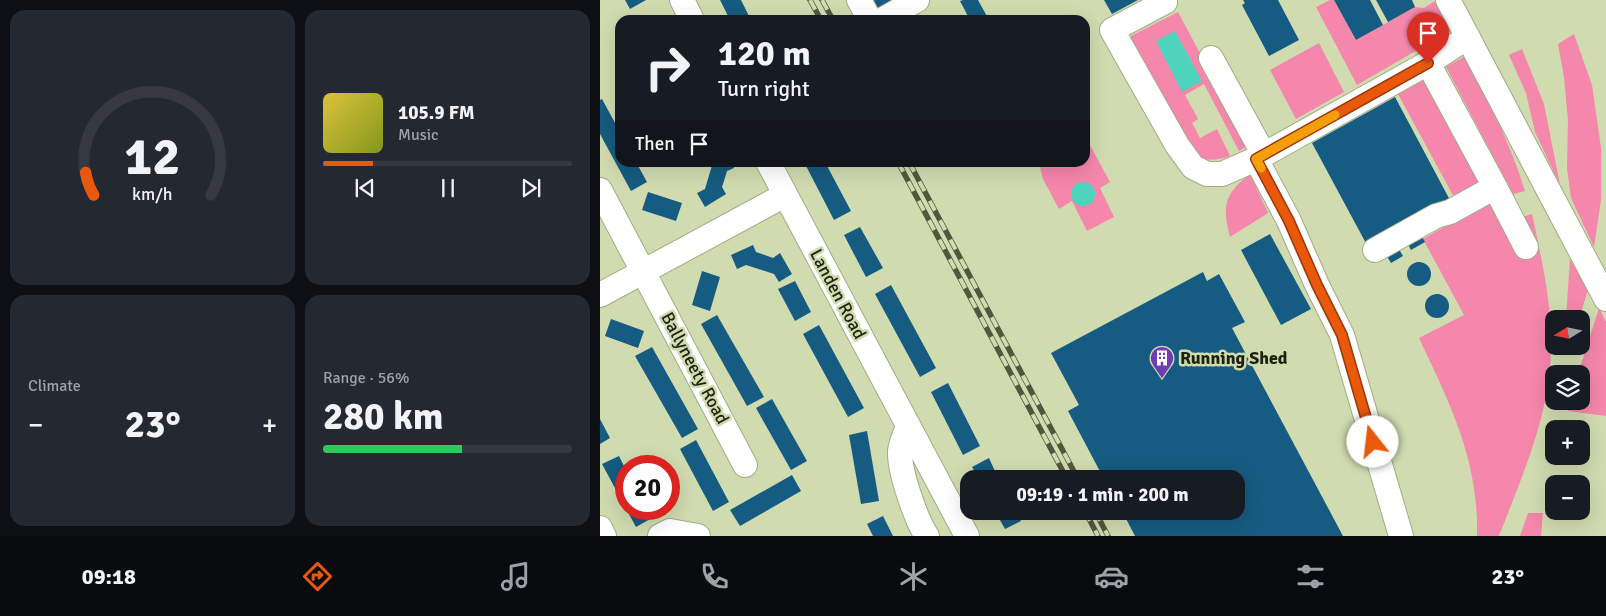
<!DOCTYPE html>
<meta charset="utf-8">
<style>
body{margin:0;font-family:Signika,sans-serif;background:#242831;color:#f1f3f6;height:100vh;display:flex;flex-direction:column;font-size:19px;white-space:nowrap}
*{box-sizing:border-box;margin:0}
p{font-size:16px;color:#9ea1a6}
.icon{flex:none;width:28px;height:28px;fill:none;stroke:currentColor;stroke-width:2;stroke-linecap:round;stroke-linejoin:round}
.map{position:relative;flex:1;overflow:hidden}
.details{display:flex;flex-direction:column;gap:10px;padding:10px;background:#0d0f14;width:600px}
.details>*{flex:none}
.hud{position:absolute;left:15px;top:15px;width:475px;height:152px;border-radius:15px;box-shadow:0 5px 20px #0002;background:#171b24;color:#f1f3f6;overflow:hidden}
.needle{width:32px;rotate:260deg}
.tools{position:absolute;left:945px;top:310px;display:grid;gap:10px}
.tools a{display:grid;place-items:center;width:45px;height:45px;border-radius:10px;background:#171b24;box-shadow:0 5px 20px #0002;font-size:25px}
.speed{position:absolute;left:15px;top:455px;display:flex;gap:10px;font-size:25px;font-weight:700;text-align:center}
.speed>*{display:grid;place-content:center;width:65px;height:65px;border-radius:50%;background:#171b24;box-shadow:0 5px 20px #0002;line-height:1}
.speed .limit{border:8px solid #d22;background:#fff;color:#111}
.pin{position:absolute;display:grid;place-items:center;width:42px;height:42px;color:#fff;margin:-51px -21px;border-radius:50% 50% 50% 0;rotate:-45deg;box-shadow:0 0 5px #0007}
.pin .icon{rotate:45deg}
.me{position:absolute;width:55px;margin:-28px;rotate:344deg;stroke-linejoin:round;filter:drop-shadow(0 0 4px #0008)}
.turn{display:flex;align-items:center;gap:18px;height:105px;padding:0 20px;font-size:22px}
.turn .icon{width:65px;height:65px;stroke-width:2.5}
.turn b{display:block;font-size:35px;line-height:42px}
.then{display:flex;align-items:center;height:48px;padding:0 20px;background:#0003;gap:10px;font-size:19px}
.big{font-size:38px;font-weight:700;line-height:1.1}
.details .card{flex:1;display:flex;flex-direction:column;justify-content:center;gap:8px;min-width:0;padding:0 18px;border-radius:15px;background:#242831}
.details .dial{align-items:center;gap:0}
.dial svg{height:130px;overflow:visible;fill:none;stroke:#363941;stroke-width:7;stroke-linecap:round;text-anchor:middle}
.dial text{fill:#f1f3f6;stroke:none}
.song{display:flex;align-items:center;gap:15px}
.cover{width:60px;height:60px;border-radius:8px;background:linear-gradient(135deg,hsl(50 70% 55%),hsl(70 70% 35%))}
.played{height:5px;border-radius:2px;background:linear-gradient(90deg,#ea580c 20%,#363941 20%)}
.keys{display:flex;justify-content:space-around;direction:ltr}
.heat{display:flex;justify-content:space-between;align-items:center;font-size:28px;direction:ltr}
.charge{height:8px;border-radius:4px;background:linear-gradient(90deg,#34c759 56%,#363941 0)}
.details .tiles{flex:1;display:grid;gap:10px;grid-template-columns:repeat(2,1fr)}
.trip{position:absolute;left:360px;top:470px;width:285px;height:50px;border-radius:15px;background:#171b24;box-shadow:0 5px 20px #0002;font-weight:700;line-height:50px;text-align:center}
.menu{display:flex;height:80px;justify-content:space-around;align-items:center;background:#090b0e;color:#9ea1a6}
.menu .icon{width:35px;height:35px}
.menu .active{color:#ea580c}
.menu b{font-size:22px;color:#f1f3f6}
main{display:flex;flex:1;min-height:0}
.map>svg:first-child{display:block}
</style>
<main>
<section class="details">
<div class="tiles">
<div class="card dial"><svg viewBox="0 0 100 80">
<path d="M14 69A42 42 0 1 1 86 69"/>
<path d="M14 69A42 42 0 0 1 9 55" stroke="#ea580c"/>
<text x="50" y="56" font-size="32" font-weight="700">12</text>
<text x="50" y="72" font-size="11">km/h</text>
</svg></div>
<div class="card">
<div class="song"><i class="cover"></i><div><b>105.9 FM</b><p>Music</p></div></div>
<div class="played"></div>
<div class="keys"><svg class="icon" aria-label="previous" viewBox="0 0 24 24"><path d="M18 5L8 12l10 7zM5 5v14"/></svg><svg class="icon" aria-label="pause" viewBox="0 0 24 24"><path d="M8 5v14M16 5v14"/></svg><svg class="icon" aria-label="next" viewBox="0 0 24 24"><path d="M6 5l10 7-10 7zM19 5v14"/></svg></div>
</div>
<div class="card"><p>Climate</p>
<div class="heat"><a>−</a><b class="big">23°</b><a>+</a></div>
</div>
<div class="card"><p>Range · 56%</p><b class="big">280 km</b><div class="charge"></div></div>
</div>
</section>
<div class="map">
<svg width="1006" height="536" viewBox="0 0 1006 536">
<rect width="100%" height="100%" fill="#d0dbb0"/>
<path fill="#f586ac" d="M730,0H734L756,40L815,7L824,8L835,1L850,31L757,85L716,7Z
M578,12L649,145L639,151L604,84L585,95L598,119L592,123L600,138L617,129L630,156C616,161 607,161 593,156L529,47L531,36Z
M974,34L992,85L1001,148V200L994,247L971,198L967,168L968,121L964,77L958,44Z
M719,43L744,92L696,119L670,70Z
M922,49L944,104L960,185L935,132L926,93L909,55Z
M867,55C887,100 911,144 925,191L913,194L846,67Z
M824,80L881,184L855,199L798,94Z
M485,136L510,182L500,188L514,217L487,231L472,201L459,209L443,179L439,163L485,162Z
M650,174L668,213L630,237C622,205 624,195 650,174Z
M890,201L922,217L932,214C941,256 951,299 951,342C952,410 923,474 899,536H877C879,460 850,404 819,338L864,315L823,239Z
M970,258L988,290L979,319H966Z
M999,308L1006,322V416L968,411L971,401H981V374H978Z
M928,513H943L941,536H920Z"/>
<path fill="#4ed3bc" d="M575,31L602,81L582,92L556,41Z
M471 194a12 12 0 1 1 24 0a12 12 0 1 1-24 0Z"/>
<path fill="#165b81" d="M25,0H46L30,9Z
M120,0H141L151,20H130Z
M266,0H304L274,16Z
M363,0H378L389,20H370L360,1Z
M504,0H538L512,14Z
M643,0H678L699,40L669,56L642,5L645,3Z
M734,0H770L783,25L756,40Z
M776,0H812L815,7L788,22Z
M795,97L851,202L768,247L712,143Z
M2,99L20,132V162H36L47,182L31,191L0,134V100Z
M113,162H132L134,168L127,171L124,181L122,187L126,194L105,207L97,193L105,189Z
M204,162H225L251,211L234,220Z
M48,192L82,203L76,221L42,210Z
M260,227L283,268L266,277L244,235Z
M820,233L825,242L811,250L806,240Z
M670,234L711,309L681,325L641,250Z
M153,245L156,252L173,258L180,253L192,274L179,282L174,274L168,272L146,265L137,269L131,255Z
M797,246L803,256L791,263L785,253Z
M807 274a12 12 0 1 1 24 0a12 12 0 1 1-24 0Z
M102,271L120,277L110,311L92,305Z
M603,272L607,281L619,274L645,322L632,328L743,536H535L522,511H636V479H504L468,411L479,405L451,353Z
M195,281L211,312L195,321L178,289Z
M291,285L336,368L320,377L275,294Z
M825 306a12 12 0 1 1 24 0a12 12 0 1 1-24 0Z
M117,315L164,397L147,406L101,324Z
M11,319L44,331L38,348L5,336Z
M219,325L264,408L248,417L203,334Z
M52,347L98,429L82,438L35,356Z
M348,383L380,446L363,455L331,392Z
M172,399L207,461L191,470L156,408Z
M0,419L10,438L0,444Z
M267,431L279,501L261,504L249,435Z
M96,440L129,502L113,511L80,449Z
M19,456L26,470V509H47L52,518L36,527L2,464Z
M389,458L394,469L399,479H379L372,467Z
M192,475L201,491L140,526L130,510Z
M395,511H416L421,521L405,529Z
M283,516L293,536H273L267,524Z"/>
<g fill="none" stroke-linecap="round" stroke-linejoin="round">
<g stroke="#a2ac83" stroke-width="26">
<path id="minor" d="M82,0L92,20
M259,0L270,20
M564,0L565,2L512,30L577,145L593,167L607,174H622L656,159L828,63L868,37
M848,0L1006,299
M282,20L317,0
M611,58L664,155
M828,63L895,187L926,247
M656,159L689,221L717,285L742,335L801,536
M168,162L367,536
M0,190L145,465
M775,250L836,216L850,212L895,187
M0,295L185,195
M308,425C306,433 301,442 300,451C299,471 316,520 327,536
M0,528L4,536
M60,536L70,531L98,536"/>
</g>
<use href="#minor" stroke="#fff" stroke-width="24"/>
<g stroke="#51573f" stroke-width="5.5">
<path id="rail" d="M210,0L221,20
M222,0L233,20
M298,162L467,479
M309,162L478,479
M485,511L498,536
M495,511L508,536"/>
</g>
<use href="#rail" stroke="#d0dbb0" stroke-width="4" stroke-dasharray="11" stroke-linecap="butt"/>
</g>
<g fill="none" stroke-linecap="round" stroke-linejoin="round">
<g stroke="#983908" stroke-width="12">
<path id="route" d="M773,442L742,335L717,285L689,221L656,159L828,63"/>
</g>
<use href="#route" stroke="#ea580c" stroke-width="9"/>
<path stroke="#f59e0b" stroke-width="9" d="M661,168L656,159L735,115"/>
</g>
<defs>
<g id="building-pin" transform="scale(1.25)"><path d="M0 17L-7.5 6A9.5 9.5 0 1 1 7.5 6Z" fill="#6e3cb3" stroke="#d0dbb0"/><path d="M-4-6H4V6H1V3H-1V6H-4ZM-2.5-4.3h1.7v1.8h-1.7ZM.8-4.3h1.7v1.8H.8ZM-2.5-1h1.7V.8h-1.7ZM.8-1h1.7V.8H.8Z" fill="#fff"/></g>
</defs>
<g fill-rule="evenodd">
<use href="#building-pin" x="562" y="358"/>
</g>
<g text-anchor="middle" dominant-baseline="central" stroke-width="5" stroke-linejoin="round" paint-order="stroke">
<g font-size="18" fill="#1d2110" stroke="#d0dbb0">
<text transform="translate(238 294) rotate(62)">Landen Road</text>
<text transform="translate(95 368) rotate(62)">Ballyneety Road</text>
</g>
<g font-size="18" font-weight="bold" fill="#1d2110" stroke="#d0dbb0" text-anchor="start">
<text x="580" y="358">Running Shed</text>
</g>
</g>
</svg>
<div class="tools">
<a><svg class="needle" viewBox="-14 -14 28 28"><path d="M0-13l5 13h-10z" fill="#e53935"/><path d="M0 13l5-13h-10z" fill="#9ea1a6"/></svg></a>
<a><svg class="icon" aria-label="layers" viewBox="0 0 24 24"><path d="M12 4l9 5-9 5-9-5zM3 14l9 5 9-5"/></svg></a>
<a>+</a>
<a>−</a>
</div>
<div class="speed"><div class="limit">20</div></div>
<div class="pin" style="left:828px;top:63px;background:#d93025"><svg class="icon" aria-label="arrive" viewBox="0 0 24 24"><path d="M6 21V4h12l-3 4 3 4H6"/></svg></div>
<svg class="me" style="left:773px;top:442px" viewBox="-20 -20 40 40"><circle r="19" fill="#fff"/><path d="M0-13L10 11 0 6-10 11z" fill="#ea580c"/></svg>
<div class="trip">09:19 · 1 min · 200 m</div>
<div class="hud">
<div class="turn"><svg class="icon" aria-label="right" viewBox="0 0 24 24"><path d="M7 20v-9h11M14 6l5 5-5 5"/></svg><div><b>120 m</b>Turn right</div></div>
<div class="then">Then<svg class="icon" aria-label="arrive" viewBox="0 0 24 24"><path d="M6 21V4h12l-3 4 3 4H6"/></svg></div>
</div>
</div>
</main>
<nav class="menu">
<b>09:18</b>
<svg class="icon active" aria-label="directions" viewBox="0 0 24 24"><path d="M12 3l9 9-9 9-9-9zM9 14v-3h6M13 9l2 2-2 2"/></svg>
<svg class="icon" aria-label="music" viewBox="0 0 24 24"><path d="M9 18V5l10-2v13"/><circle cx="6" cy="18" r="3"/><circle cx="16" cy="16" r="3"/></svg>
<svg class="icon" aria-label="phone" viewBox="0 0 24 24"><path d="M5 4h4l2 5-3 2q2 4 5 5l2-3 5 2v4C11 20 4 13 5 4z"/></svg>
<svg class="icon" aria-label="climate" viewBox="0 0 24 24"><path d="M12 3v18M4 7l16 10M4 17L20 7"/></svg>
<svg class="icon" aria-label="car" viewBox="0 0 24 24"><path d="M5 17H2v-5l4-1 3-4h7l3 4 3 1v5h-3M9 17h6M6 11h13"/><circle cx="7" cy="17" r="2"/><circle cx="17" cy="17" r="2"/></svg>
<svg class="icon" aria-label="filters" viewBox="0 0 24 24"><path d="M4 7h16M4 17h16"/><circle cx="9" cy="7" r="2"/><circle cx="15" cy="17" r="2"/></svg>
<b>23°</b>
</nav>
